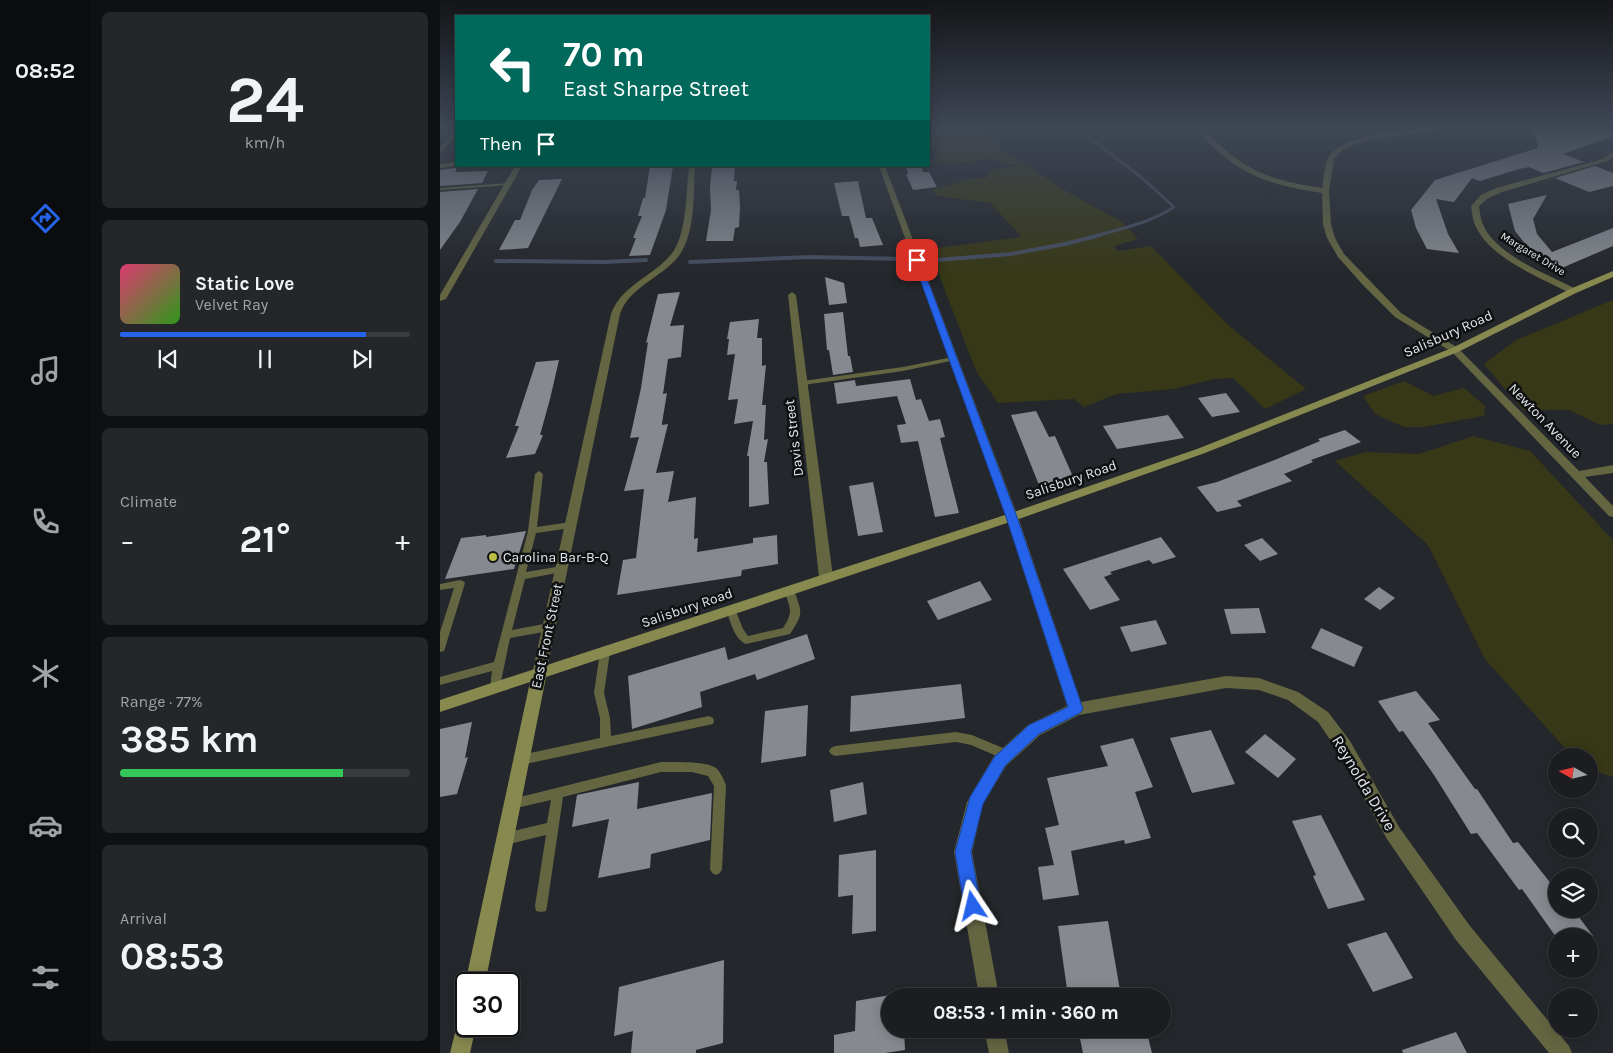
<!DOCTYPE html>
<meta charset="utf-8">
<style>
body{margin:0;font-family:Karla,sans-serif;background:#242629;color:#f1f3f6;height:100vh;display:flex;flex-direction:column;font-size:19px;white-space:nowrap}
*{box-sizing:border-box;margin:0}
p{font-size:16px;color:#a0a2a5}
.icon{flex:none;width:28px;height:28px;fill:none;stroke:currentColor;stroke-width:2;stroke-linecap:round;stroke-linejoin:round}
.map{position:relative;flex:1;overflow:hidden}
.drawer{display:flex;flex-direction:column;gap:12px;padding:12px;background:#0f1012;width:350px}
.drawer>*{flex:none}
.hud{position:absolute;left:15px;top:15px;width:475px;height:152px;border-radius:0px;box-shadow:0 2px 12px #0003,0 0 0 1px #393b3e;background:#00695c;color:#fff;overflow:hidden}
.needle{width:32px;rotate:278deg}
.tools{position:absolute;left:1108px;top:748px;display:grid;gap:10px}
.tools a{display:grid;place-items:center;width:50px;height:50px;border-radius:50%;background:#1b1d20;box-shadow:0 2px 12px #0003,0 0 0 1px #393b3e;font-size:25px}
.speed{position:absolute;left:15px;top:972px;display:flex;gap:10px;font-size:25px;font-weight:700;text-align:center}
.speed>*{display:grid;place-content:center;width:65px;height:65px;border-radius:50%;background:#1b1d20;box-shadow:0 2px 12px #0003,0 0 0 1px #393b3e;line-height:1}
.speed .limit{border:2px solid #111;border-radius:8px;background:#fff;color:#111}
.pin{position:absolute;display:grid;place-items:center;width:42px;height:42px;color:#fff;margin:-21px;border-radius:10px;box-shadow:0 2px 8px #0006}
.me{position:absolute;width:55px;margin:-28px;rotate:350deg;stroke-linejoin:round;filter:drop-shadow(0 0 4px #0008)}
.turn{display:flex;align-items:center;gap:18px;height:105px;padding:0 25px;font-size:22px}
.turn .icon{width:65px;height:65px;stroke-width:2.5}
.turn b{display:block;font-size:35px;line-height:42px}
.then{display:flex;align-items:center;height:48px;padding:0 25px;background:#0003;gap:10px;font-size:19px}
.big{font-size:38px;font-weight:700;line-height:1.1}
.drawer .card{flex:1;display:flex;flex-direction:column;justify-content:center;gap:8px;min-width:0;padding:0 18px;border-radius:8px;background:#242629}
.drawer .dial{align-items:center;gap:0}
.dial b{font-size:65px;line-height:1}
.song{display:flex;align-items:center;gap:15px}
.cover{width:60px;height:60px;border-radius:8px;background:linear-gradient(135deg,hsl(340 70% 55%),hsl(110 70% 35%))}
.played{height:5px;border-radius:2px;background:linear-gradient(90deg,#2563eb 85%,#393b3e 85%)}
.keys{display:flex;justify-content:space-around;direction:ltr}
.heat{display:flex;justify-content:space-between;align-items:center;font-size:28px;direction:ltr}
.charge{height:8px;border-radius:4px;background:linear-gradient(90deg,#34c759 77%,#393b3e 0)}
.trip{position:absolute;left:441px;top:988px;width:290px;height:50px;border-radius:25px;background:#1b1d20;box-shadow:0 2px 12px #0003,0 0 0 1px #393b3e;font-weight:700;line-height:50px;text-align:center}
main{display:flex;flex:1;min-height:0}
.tab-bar{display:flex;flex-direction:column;width:90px;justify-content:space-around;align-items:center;background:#0b0c0d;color:#a0a2a5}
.tab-bar .icon{width:35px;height:35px}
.tab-bar .on{color:#2563eb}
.tab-bar b{font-size:22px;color:#f1f3f6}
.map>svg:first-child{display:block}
</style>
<main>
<nav class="tab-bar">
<b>08:52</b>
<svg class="icon on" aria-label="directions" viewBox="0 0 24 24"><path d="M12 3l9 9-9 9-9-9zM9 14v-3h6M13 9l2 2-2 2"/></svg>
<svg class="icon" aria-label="music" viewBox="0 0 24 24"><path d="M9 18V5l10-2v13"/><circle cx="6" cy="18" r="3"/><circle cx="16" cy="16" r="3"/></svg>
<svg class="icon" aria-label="phone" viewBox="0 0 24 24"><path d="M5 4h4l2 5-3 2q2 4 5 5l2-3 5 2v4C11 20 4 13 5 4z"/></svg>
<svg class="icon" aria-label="climate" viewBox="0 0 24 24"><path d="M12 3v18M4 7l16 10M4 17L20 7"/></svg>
<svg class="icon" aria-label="car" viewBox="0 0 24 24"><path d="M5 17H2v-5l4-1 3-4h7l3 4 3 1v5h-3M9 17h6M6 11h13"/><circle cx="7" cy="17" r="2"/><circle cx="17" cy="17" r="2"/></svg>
<svg class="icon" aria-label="filters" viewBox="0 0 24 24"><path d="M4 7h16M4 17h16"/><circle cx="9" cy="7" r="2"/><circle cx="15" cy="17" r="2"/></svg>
</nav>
<section class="drawer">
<div class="card dial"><b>24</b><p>km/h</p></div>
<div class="card">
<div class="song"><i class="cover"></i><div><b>Static Love</b><p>Velvet Ray</p></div></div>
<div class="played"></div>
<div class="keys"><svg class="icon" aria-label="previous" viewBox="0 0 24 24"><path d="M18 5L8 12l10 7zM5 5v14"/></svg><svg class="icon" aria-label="pause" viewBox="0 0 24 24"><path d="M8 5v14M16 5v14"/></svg><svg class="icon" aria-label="next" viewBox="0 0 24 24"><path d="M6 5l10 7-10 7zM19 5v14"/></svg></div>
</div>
<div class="card"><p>Climate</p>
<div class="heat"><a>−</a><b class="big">21°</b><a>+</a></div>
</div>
<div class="card"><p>Range · 77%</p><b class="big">385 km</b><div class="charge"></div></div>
<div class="card"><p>Arrival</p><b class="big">08:53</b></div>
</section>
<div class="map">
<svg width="1173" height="1053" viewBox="0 0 1173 1053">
<rect width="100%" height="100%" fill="#24272b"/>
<path fill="#373817" d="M489,128H542L550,134L562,150L631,194L682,222L698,239L674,246L678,251L711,246L787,324L866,389L825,409L793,378L775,379L733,389L677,394L644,407L634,399L558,403L536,371L489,249L582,237L550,203L497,196L492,190L533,178H547L550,170L579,165L562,163L551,158L529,162L490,163L498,155L495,148L489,147Z
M1173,300V424L1160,425L1129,410H1083L1044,364L1076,340Z
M964,381L993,396L1024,388L1045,406L1044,416L984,427H964L935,414L923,396Z
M1033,436L1090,451L1173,540V777L1149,769V756H1132L1045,659L988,545L895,461L925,452L979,454Z"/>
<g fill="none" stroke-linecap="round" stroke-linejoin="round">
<path stroke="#454e60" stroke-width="3" d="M650,138L701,177L734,207C710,223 683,228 655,236"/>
<path stroke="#454e60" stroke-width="4" d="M497,260L571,254L625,244L660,235
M56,261L164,262L206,260
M250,262L370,257L466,259"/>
</g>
<path fill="#86898f" d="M1094,128H1173V136L1123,154L1144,162L1103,173L1089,167L1079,169L1040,181L1032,178L1014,202L996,199L1008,234L1019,253L987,249L976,228L971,210L995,180L1098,148Z
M210,166H233L226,210L210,255L189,256L196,238H193L202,216H198L203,198H205Z
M272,166H295L294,181H297L296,190H299L300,207L299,227L295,228L293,241H266L271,210L270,188Z
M466,166H481L483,172H489L497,187L473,190L466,174H468Z
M1155,166L1173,173V186L1149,192L1115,178Z
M16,168V172L48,171L42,183L0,186V170Z
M122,179L88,248L59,250L75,220H80L92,190L99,180Z
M418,181L426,218H432L443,245L420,247L418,238H415L409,216H402L394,183Z
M38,189L20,222L0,250V192Z
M1107,195L1093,219L1097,234L1112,252L1173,228V246L1124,267L1126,268L1095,256L1075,231L1068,204Z
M385,277L404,283L407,303L389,305Z
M240,292L230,326L244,325L241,357L228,359L223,394L227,393L222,423V425L228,424L216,473L234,471L228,502L256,497L254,539L258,538L257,552L313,543V538L337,535L338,564L302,570L301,576L177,595L183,560L196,558L204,489L184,491L199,437L190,438L201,388L208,342L206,343L218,294Z
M403,312L408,356H410L413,372L393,375L389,350H387L384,314Z
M319,319L317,338H322V366L326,365L322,405H326L324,440L328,439L324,462H327L329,504L309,507V456H307L313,421L294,424L298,399L288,400L295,354L287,355L289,339H287L290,322Z
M119,360L110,399L100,435H103L95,454L66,458L79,426H75L96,362Z
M470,379L476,400L481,399L489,421L500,419L505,437L500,438L519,513L495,517L478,441L461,443L457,425L466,424L457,396L397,404L394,383L415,380L416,386Z
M786,393L800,412L772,417L758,398Z
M596,411L609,437L615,436L634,479L599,485L571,415Z
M728,415L744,438L677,449L663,426Z
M905,430L921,442L871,460L873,462L844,474L852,481L797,501L802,506L777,512L757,487L777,482L837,459L880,441L878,439Z
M433,482L443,532L418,536L409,486Z
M86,531L74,569L5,579L21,538L46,535V537Z
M721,537L736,557L713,564L709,560L670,572L672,574L664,577L680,600L650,610L623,569Z
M822,538L838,554L820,561L804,545Z
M540,581L552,600L498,620L487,601Z
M939,587L955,598L940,610L924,599Z
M819,608L826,633L791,634L784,609Z
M716,620L727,644L691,652L680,627Z
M881,628L923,647L914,667L871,648Z
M367,634L375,659L317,680L315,674L260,692L262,707L192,729L188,676L285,647L288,660Z
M521,684L525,718L410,732L411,696Z
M976,691L1000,720L988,723L1035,789H1037L1073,843L1078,842L1116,890V909H1133L1153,936L1116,937L1082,889L1079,890L1037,833L1031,834L994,775L963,731L959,732L938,701Z
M368,705L366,756L321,763L325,711Z
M32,722L25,758L28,757L17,794L0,797V729Z
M771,730L795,784L752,793L730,738Z
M825,734L856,759L838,778L805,752Z
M693,738L713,787L695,792L711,838L685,844L684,840L631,851L639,895L603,900L598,867L614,865L605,828L619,825L607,778L668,766L660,746Z
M199,782L197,809L272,793L270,840L211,854L210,868L158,878L169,819L132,827L137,795Z
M423,782L427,814L394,822L390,790Z
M881,815L908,868L925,900L888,909L873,876L876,875L852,821Z
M436,850V931L412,934L413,895L398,897L399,855Z
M668,921L681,996H628L618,926Z
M946,932L973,978L933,992L907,944Z
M284,960L283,1043L256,1050V1053H191L193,1031L174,1036L179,987Z
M450,995V1029H464L465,1050L445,1053H394V1035L415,1031L416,1001Z
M638,1029H706L712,1053H643Z
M1016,1032L1027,1053H963L962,1050Z"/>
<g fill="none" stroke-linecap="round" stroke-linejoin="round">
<path fill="#646642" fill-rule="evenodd" d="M14,130H16V134L0,153V149Z
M71,183V184L69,185L0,190V188Z
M513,357L515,358V360L463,371L363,385L359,383L363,381L463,367Z
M99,471L103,474L97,527L131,522L135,525L131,528L96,533L86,572L122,566L125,567L127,569L125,571L122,572L85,579L72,630L109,623L112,624L114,627L112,630L109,631L70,638L59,691L55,692L51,691L50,688L52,671L0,685V677L54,662L88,531L95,474Z
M20,580L23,581L25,583L5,648L4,651L0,652V632L14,588L0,590V584Z
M349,587L352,588L354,590C362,613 364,613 350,634L306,644C294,639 290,620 286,609L288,606H294L303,629L308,636L343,628C354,612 350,608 344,590L346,588Z
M165,648L169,649L170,652L164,693L170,718L171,736L269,716L273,718L274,721L273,724L81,765L77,764L75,760L77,756L81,755L160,738V718L154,693L160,652L161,649Z
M516,732L532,735L570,751L572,755L570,759L566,760L531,745L516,742L395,756L391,754L389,751L391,748L395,746Z
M221,762C234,762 266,761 276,768C280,771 284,780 286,785L282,869L280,873L276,875L272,873L270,869L274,786L268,776L252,772H221L123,797L107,906L106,911L101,912L96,911L95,906L106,835L65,845L61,843L59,839L61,835L65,833L107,823L111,800L72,809L68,808L66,804L68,800Z"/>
<path fill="#646642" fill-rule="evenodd" d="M755,128H762C802,169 826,180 882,188C884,179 884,166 888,158C904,131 982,128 1010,128L931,140L915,144L901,151L894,159L889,191L891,224L895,238L904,254L961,313L1018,348L1139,471L1173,465V473L1145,477L1173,506V517L1169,516L1012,352L955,317L922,284L898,257L887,238L883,224L882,193C824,184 794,173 755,128Z
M1173,152V157L1167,161L1062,192L1047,199L1039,206C1040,211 1040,217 1042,222C1054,255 1107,274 1136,289V293H1130C1099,277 1046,257 1034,222C1032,217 1032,211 1031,206L1041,195L1056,188L1163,159Z
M16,162V166L0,168V164Z
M75,166H82L6,299L0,301V295Z
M249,166H255C253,194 256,234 238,257C221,278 189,287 180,314L106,674L104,678L99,680L94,678L92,674L171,314C182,284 215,276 233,252C247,232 246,191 249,166Z
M439,166H445L578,517L641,702L786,676L819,678L858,692L888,712L910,741L959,827L1030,926L1129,1046L1132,1053H1109L1016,940L947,839L898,751L878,722L848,700L819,690L786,688L639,715L600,735L566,766L543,804L532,852L559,996H539L514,852L527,802L554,756L588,725L627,706L566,517Z
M352,292L356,295L393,577L391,580H381L379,577L348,295Z
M544,1029H564L569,1053H549Z"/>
<path fill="#87894f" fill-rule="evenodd" d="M1173,271V277L1136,293L1018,352L765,453L576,520L106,677L45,984H26V987L25,984L90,682L0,712V700L568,514L757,449L1012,348L1130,289Z
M26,1014V1026H36L30,1053H10L19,1017Z"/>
</g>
<linearGradient id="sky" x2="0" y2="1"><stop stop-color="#141518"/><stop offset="0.46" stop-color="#3f4755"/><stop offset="1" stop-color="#3f4755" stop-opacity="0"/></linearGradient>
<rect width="1173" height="276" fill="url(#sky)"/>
<path fill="#2563eb" stroke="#184099" d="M477,257L480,260L577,517L643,709L640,713L599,734L571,760L565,766L543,804L531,852L541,906L539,912L533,914L527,912L524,906L515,852L530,797L555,756L561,751L589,725L628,707L566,517L473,260Z"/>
<circle fill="#bcbf43" stroke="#0e1012" stroke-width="2" cx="53" cy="557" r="5"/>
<g text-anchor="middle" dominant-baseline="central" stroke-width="5" stroke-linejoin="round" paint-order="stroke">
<g font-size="11" fill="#e5e7ea" stroke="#0e1012">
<text transform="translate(1093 254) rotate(31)">Margaret Drive</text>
</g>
<g font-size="14" fill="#e5e7ea" stroke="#0e1012">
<text transform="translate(1008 334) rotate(-24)">Salisbury Road</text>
<text transform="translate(1105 421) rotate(46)">Newton Avenue</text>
<text transform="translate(354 438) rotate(-97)">Davis Street</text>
<text transform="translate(631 480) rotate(-19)">Salisbury Road</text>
<text transform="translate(247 608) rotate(-19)">Salisbury Road</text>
<text transform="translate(107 636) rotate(-78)">East Front Street</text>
</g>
<g font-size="14" fill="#e5e7ea" stroke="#0e1012" text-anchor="start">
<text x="63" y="557">Carolina Bar-B-Q</text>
</g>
<g font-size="16" fill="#e5e7ea" stroke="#0e1012">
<text transform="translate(924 783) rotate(59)">Reynolda Drive</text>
</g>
</g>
</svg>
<div class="tools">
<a><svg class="needle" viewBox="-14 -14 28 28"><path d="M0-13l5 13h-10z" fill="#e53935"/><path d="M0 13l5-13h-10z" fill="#a0a2a5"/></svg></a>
<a><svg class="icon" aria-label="search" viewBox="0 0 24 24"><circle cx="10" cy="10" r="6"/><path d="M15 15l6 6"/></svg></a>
<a><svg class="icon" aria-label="layers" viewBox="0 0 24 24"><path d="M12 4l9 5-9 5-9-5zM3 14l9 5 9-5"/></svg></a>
<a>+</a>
<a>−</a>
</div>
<div class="speed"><div class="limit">30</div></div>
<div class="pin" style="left:477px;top:260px;background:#d93025"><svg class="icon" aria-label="arrive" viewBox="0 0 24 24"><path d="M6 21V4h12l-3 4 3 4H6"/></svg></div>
<svg class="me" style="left:533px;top:906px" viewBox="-20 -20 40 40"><path d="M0-17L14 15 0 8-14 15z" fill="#2563eb" stroke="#fff" stroke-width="4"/></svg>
<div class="trip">08:53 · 1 min · 360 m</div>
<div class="hud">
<div class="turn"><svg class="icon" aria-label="left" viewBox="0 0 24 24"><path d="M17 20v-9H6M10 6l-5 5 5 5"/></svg><div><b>70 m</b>East Sharpe Street</div></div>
<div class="then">Then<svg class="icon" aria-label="arrive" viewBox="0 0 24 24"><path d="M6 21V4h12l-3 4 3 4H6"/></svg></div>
</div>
</div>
</main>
